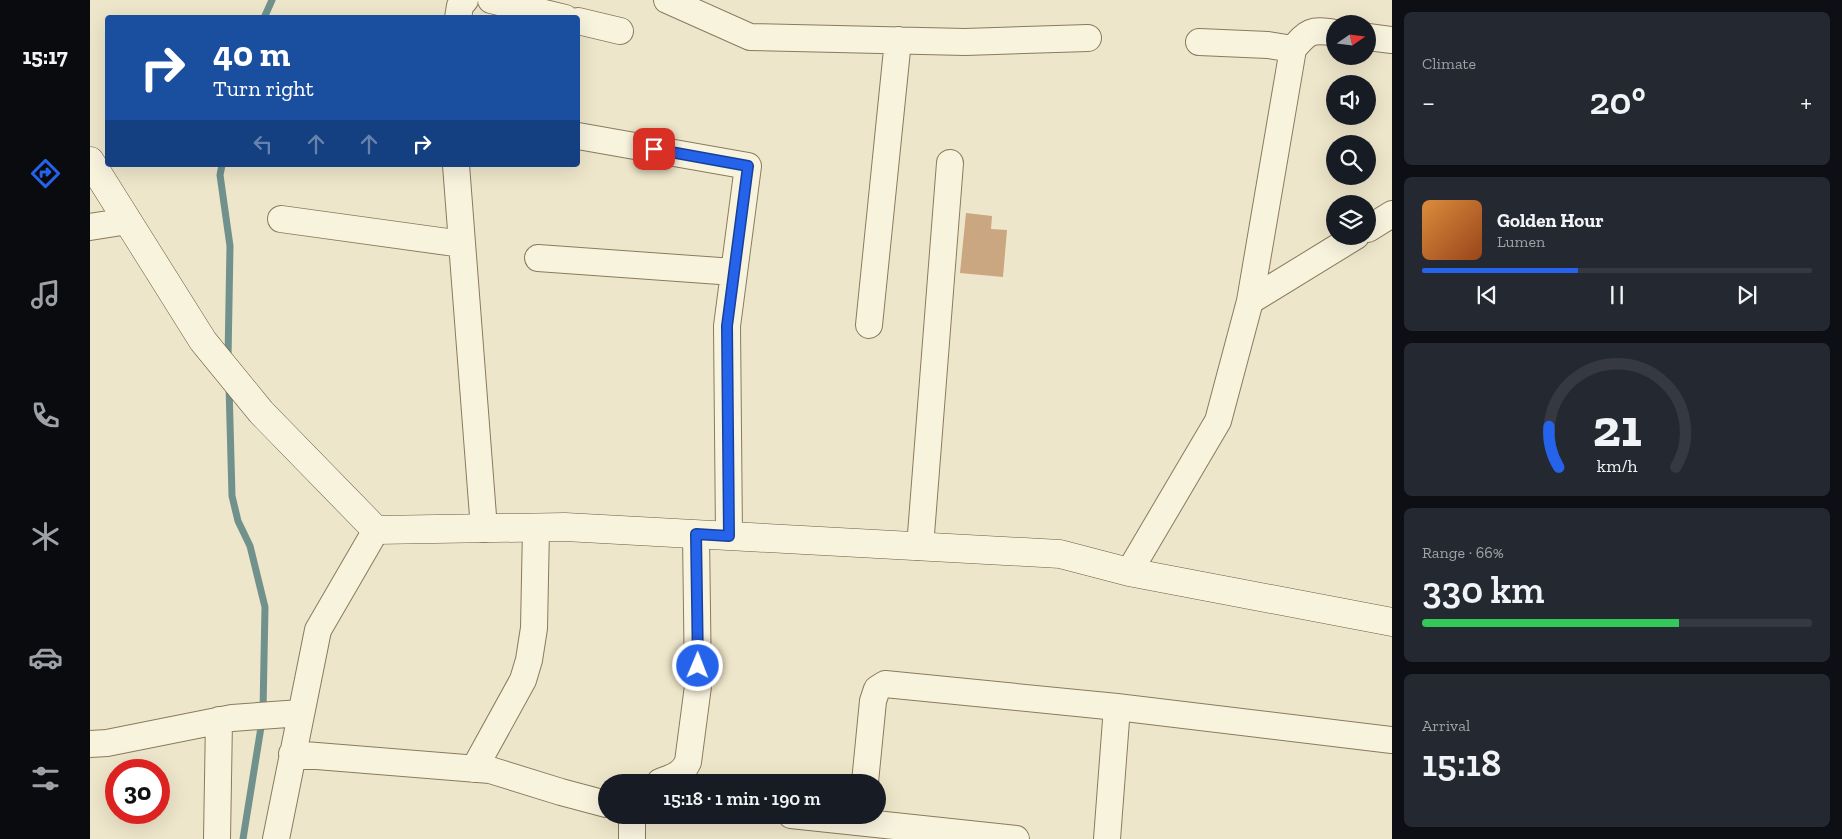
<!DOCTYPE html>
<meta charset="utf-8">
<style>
body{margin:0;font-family:"Zilla Slab",serif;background:#242831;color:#f1f3f6;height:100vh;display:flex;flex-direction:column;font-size:19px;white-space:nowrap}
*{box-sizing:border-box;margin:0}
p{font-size:16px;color:#9ea1a6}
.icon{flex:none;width:28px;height:28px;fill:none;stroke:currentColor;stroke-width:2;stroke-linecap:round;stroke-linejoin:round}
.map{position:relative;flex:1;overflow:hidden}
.panel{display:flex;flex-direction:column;gap:12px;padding:12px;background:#0d0f14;width:450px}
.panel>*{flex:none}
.hud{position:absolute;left:15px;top:15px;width:475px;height:152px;border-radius:5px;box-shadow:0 5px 20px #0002;background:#1a4fa0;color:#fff;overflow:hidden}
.needle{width:32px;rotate:76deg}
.tools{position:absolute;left:1236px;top:15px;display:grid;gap:10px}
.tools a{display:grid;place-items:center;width:50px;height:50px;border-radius:50%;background:#171b24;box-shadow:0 5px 20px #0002;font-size:25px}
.speed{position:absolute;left:15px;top:759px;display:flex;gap:10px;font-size:25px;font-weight:700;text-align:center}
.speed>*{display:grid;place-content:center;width:65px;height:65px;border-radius:50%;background:#171b24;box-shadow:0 5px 20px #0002;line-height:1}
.speed .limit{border:8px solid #d22;background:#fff;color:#111}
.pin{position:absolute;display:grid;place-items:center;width:42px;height:42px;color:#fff;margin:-21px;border-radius:10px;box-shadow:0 2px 8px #0006}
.me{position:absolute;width:55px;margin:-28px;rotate:1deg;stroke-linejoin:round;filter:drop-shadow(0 0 4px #0008)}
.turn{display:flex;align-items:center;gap:18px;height:105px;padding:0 25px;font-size:22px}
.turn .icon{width:65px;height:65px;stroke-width:2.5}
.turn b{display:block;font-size:35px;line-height:42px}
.lanes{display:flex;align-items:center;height:48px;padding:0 25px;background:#0003;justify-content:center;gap:25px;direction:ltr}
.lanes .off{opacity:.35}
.big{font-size:38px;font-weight:600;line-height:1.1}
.panel .card{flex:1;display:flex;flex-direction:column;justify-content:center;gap:8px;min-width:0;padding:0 18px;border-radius:8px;background:#242831}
.panel .dial{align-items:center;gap:0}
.dial svg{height:130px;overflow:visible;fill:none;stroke:#363941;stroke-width:7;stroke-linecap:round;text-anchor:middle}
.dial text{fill:#f1f3f6;stroke:none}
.song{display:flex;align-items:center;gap:15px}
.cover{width:60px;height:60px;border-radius:8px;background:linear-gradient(135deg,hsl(30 70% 55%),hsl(20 70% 35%))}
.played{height:5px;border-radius:2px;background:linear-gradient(90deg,#2563eb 40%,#363941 40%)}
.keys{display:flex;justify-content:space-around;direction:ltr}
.heat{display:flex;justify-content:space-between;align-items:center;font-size:28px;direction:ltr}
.charge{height:8px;border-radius:4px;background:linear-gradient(90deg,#34c759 66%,#363941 0)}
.trip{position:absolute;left:508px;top:774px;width:288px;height:50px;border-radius:25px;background:#171b24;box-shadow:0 5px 20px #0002;font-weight:600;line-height:50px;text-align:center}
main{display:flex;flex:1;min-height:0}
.tab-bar{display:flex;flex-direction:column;width:90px;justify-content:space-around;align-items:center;background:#090b0e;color:#9ea1a6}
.tab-bar .icon{width:35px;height:35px}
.tab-bar .on{color:#2563eb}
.tab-bar b{font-size:22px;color:#f1f3f6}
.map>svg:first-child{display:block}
</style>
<main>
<nav class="tab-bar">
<b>15:17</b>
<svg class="icon on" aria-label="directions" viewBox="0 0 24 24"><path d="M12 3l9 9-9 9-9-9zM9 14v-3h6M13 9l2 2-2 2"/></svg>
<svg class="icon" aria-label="music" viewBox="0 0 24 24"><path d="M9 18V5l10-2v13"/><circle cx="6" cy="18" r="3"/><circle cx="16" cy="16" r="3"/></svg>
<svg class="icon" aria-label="phone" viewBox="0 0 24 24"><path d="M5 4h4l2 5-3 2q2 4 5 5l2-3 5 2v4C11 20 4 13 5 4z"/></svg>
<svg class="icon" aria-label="climate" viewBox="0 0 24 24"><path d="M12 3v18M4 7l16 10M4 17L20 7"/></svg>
<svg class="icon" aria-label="car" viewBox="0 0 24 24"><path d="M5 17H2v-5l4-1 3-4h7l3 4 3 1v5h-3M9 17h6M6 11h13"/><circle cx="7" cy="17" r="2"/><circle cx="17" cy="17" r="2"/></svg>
<svg class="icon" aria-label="filters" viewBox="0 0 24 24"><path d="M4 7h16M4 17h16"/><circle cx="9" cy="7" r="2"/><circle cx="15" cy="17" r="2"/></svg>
</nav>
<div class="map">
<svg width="1302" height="839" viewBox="0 0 1302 839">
<rect width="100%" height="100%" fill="#eee6ca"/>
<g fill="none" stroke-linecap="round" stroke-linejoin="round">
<path stroke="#70918c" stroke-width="7" d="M174,18L182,0
M132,165L130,175L140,246L138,358
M139,386L142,496L148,521L160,546L175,607L173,710
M153,839L172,721"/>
</g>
<path fill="#caa681" d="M876,213L902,216L901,229L917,230L913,277L870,273Z"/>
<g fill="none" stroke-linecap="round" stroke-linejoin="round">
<g stroke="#8a7a5e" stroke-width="28">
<path id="street" d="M401,0L475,18
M577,0L660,37L875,42L998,38
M368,18L370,6L375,0
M488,21L530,31
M1278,37L1302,40
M1109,42L1178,45L1203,49
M488,136L658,166L637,326L639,536
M366,165L394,529
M191,219L372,244
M0,227L38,221
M1278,229L1302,214
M448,258L644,272
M1160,301L1266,236
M779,325L808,40
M830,547L860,163
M1039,572L1128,421L1160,301L1203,49C1218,31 1221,29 1245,33
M0,744L17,743L142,718L211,713
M202,754L400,770L471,792L516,804
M384,769L433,680L439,660L444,628L446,528
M570,782C582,777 592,775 598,762L608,686L606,535
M775,782L783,701L787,689L795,684L1027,707L1302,740
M701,815L926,839
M127,839L129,720
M186,839L228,630L286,530
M542,839V815
M1017,839L1027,707"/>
</g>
<g stroke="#6c5b41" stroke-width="29">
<path id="secondary" d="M0,161L113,341L171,412L286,530L475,527L970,554L1039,572L1302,622"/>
</g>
<use href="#street" stroke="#f8f3dd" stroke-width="26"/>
<use href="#secondary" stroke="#f8f3dd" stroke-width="28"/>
</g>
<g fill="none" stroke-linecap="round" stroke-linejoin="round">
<g stroke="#184099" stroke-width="12">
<path id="route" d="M564,149L658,166L637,326L639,536L606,534L608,666"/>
</g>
<use href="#route" stroke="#2563eb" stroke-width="9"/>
</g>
</svg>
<div class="tools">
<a><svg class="needle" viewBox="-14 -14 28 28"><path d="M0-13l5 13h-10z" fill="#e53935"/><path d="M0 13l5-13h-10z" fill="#9ea1a6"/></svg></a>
<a><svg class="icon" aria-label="sound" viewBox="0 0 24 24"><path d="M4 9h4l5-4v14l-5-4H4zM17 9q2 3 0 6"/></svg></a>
<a><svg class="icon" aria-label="search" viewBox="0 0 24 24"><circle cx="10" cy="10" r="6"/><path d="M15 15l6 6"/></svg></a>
<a><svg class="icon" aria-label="layers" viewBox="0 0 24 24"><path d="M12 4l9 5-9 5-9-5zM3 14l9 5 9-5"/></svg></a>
</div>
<div class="speed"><div class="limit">30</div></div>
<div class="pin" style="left:564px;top:149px;background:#d93025"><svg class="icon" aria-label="arrive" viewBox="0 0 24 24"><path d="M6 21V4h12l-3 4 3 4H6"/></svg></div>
<svg class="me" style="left:608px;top:666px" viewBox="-20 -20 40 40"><circle r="17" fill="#2563eb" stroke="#fff" stroke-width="3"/><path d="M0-11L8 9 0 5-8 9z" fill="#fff"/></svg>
<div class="trip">15:18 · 1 min · 190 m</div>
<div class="hud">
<div class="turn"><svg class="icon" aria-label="right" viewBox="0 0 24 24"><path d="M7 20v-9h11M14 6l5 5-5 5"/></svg><div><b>40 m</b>Turn right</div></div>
<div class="lanes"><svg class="icon off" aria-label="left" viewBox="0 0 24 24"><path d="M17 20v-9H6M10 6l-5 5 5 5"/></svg><svg class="icon off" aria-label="ahead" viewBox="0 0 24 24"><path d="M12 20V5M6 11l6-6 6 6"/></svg><svg class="icon off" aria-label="ahead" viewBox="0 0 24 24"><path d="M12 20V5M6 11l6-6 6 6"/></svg><svg class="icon" aria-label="right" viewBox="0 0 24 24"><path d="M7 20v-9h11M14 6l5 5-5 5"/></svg></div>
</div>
</div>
<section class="panel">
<div class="card"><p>Climate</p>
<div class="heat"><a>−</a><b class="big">20°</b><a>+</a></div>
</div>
<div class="card">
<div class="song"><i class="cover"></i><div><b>Golden Hour</b><p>Lumen</p></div></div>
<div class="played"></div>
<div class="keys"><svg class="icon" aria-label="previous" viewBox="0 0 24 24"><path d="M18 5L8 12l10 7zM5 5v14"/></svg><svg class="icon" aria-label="pause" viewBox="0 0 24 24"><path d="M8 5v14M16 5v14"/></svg><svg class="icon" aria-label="next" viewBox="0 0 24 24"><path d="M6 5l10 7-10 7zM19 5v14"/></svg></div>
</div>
<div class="card dial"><svg viewBox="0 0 100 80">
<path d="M14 69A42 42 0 1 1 86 69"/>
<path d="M14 69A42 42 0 0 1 8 44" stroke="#2563eb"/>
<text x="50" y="56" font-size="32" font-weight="700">21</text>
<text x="50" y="72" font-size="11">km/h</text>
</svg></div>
<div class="card"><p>Range · 66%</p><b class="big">330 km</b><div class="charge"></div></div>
<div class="card"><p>Arrival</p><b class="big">15:18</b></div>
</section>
</main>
